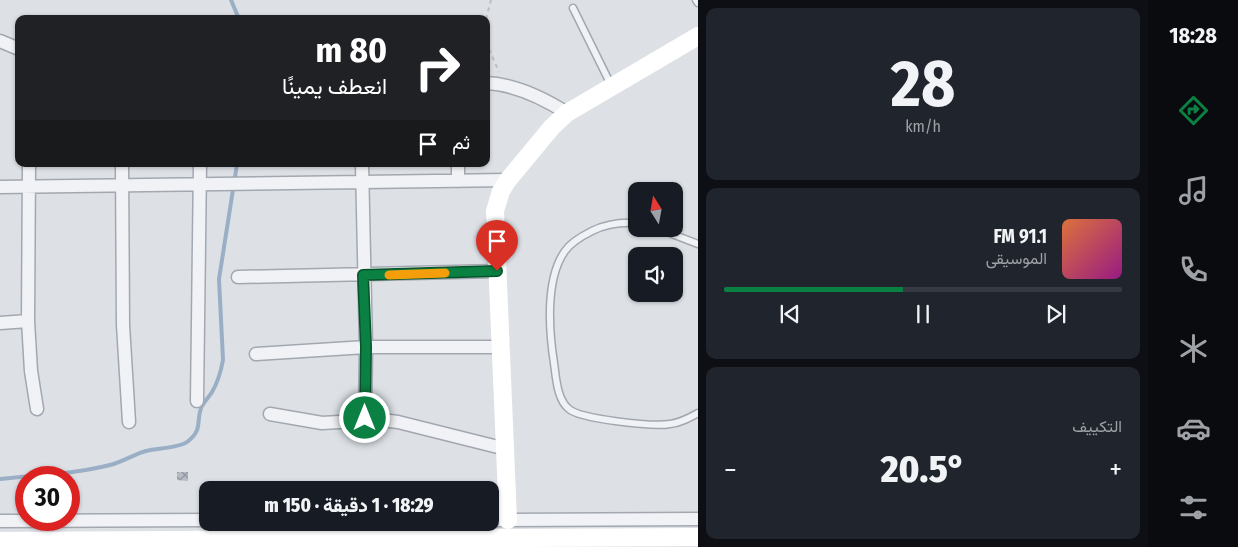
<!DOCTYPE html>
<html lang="ar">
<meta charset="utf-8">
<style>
body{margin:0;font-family:"Fira Sans Condensed",Vazirmatn,sans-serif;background:#20242c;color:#f1f3f6;direction:rtl;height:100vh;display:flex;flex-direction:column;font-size:19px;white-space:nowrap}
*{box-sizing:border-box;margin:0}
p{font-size:16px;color:#9ea1a6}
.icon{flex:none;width:28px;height:28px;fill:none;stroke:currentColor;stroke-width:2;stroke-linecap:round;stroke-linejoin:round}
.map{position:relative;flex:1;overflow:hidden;direction:ltr}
.panel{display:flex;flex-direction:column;gap:8px;padding:8px;background:#0d0f14;width:450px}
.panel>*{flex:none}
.guide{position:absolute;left:15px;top:15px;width:475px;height:152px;border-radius:10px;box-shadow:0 1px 4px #0004;direction:rtl;background:#202124;color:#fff;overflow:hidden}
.needle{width:32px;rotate:349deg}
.fabs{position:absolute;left:628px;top:182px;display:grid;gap:10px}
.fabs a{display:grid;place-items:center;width:55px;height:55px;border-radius:10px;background:#171b24;box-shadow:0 1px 4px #0004;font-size:25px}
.speed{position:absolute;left:15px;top:466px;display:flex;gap:10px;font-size:25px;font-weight:700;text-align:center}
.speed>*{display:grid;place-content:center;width:65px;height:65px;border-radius:50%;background:#171b24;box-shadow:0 1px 4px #0004;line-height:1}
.speed .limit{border:8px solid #d22;background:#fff;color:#111}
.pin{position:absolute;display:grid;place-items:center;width:42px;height:42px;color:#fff;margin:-51px -21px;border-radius:50% 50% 50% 0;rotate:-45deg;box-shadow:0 0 5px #0007}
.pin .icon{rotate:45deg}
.me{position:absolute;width:55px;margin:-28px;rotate:0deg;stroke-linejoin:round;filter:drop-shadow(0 0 4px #0008)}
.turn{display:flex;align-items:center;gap:18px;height:105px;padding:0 20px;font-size:22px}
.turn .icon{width:65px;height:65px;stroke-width:2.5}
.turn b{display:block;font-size:35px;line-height:42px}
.then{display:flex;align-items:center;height:48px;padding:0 20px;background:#0003;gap:10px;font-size:19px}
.big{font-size:38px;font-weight:800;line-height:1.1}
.panel .card{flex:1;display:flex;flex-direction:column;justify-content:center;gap:8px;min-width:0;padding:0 18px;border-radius:10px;background:#20242c}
.panel .dial{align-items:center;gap:0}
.dial b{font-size:65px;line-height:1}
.song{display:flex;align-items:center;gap:15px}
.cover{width:60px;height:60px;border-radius:8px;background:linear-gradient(135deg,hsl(20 70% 55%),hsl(310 70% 35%))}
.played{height:5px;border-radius:2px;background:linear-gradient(90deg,#0b8043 45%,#363941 45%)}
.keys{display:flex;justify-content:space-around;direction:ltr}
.heat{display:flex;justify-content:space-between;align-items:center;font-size:28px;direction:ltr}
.trip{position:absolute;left:199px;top:481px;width:300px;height:50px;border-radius:10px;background:#171b24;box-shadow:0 1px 4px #0004;font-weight:800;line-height:50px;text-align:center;direction:rtl}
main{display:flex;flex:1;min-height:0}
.tabs{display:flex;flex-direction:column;width:90px;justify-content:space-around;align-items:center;background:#090b0e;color:#9ea1a6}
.tabs .icon{width:35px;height:35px}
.tabs .selected{color:#0b8043}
.tabs b{font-size:22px;color:#f1f3f6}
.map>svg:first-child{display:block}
</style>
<main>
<nav class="tabs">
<b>18:28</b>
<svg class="icon selected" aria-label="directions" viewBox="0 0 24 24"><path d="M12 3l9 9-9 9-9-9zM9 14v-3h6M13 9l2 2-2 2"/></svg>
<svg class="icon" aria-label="music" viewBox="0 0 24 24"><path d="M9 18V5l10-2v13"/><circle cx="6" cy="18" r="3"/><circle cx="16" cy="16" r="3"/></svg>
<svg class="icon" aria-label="phone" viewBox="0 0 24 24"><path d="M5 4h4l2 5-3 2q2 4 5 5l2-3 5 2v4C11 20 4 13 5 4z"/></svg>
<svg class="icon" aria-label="climate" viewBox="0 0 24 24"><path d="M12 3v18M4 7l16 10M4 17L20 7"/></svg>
<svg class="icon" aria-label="car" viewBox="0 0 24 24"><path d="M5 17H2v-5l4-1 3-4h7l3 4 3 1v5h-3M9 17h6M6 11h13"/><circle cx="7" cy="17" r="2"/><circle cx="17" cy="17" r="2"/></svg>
<svg class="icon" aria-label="filters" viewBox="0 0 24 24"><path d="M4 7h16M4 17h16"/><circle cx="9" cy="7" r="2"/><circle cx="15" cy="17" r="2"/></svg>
</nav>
<section class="panel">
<div class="card dial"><b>28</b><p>km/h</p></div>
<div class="card">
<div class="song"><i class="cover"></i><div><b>91.1 FM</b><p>الموسيقى</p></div></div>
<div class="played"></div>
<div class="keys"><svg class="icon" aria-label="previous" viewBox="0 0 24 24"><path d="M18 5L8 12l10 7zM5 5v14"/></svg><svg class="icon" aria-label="pause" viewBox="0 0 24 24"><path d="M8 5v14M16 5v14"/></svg><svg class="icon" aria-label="next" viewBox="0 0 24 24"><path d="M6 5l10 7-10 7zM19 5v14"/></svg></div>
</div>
<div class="card"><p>التكييف</p>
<div class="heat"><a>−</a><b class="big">20.5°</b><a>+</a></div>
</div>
</section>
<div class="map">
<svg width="698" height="547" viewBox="0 0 698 547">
<defs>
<pattern id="building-cross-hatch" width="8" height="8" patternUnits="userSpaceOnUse" patternTransform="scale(1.25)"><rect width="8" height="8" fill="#b5bac3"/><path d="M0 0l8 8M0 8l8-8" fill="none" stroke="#9398a0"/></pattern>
</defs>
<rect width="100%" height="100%" fill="#dde1e6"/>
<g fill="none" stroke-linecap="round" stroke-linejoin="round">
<path stroke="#9aafc5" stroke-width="4" d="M231,0L239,19
M0,479C37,475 74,474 110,465C123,462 134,454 146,451C157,448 179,448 187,442C203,430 196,422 201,408C203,403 209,397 212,392C218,382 221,371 223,360L219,279L237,164"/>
</g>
<path fill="url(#building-cross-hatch)" d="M177,472H188V481L177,480Z"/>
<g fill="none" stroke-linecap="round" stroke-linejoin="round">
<g stroke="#a3a8b0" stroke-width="9">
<path id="lane" d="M696,0L698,3
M573,8L611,85
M636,223C620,222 606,224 592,231C582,236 571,242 565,251C545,279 549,331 554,363C556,377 557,400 569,409C580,419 653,427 670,424C680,423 689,418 698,413
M659,229L698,244"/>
</g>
<g stroke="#a3a8b0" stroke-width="15">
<path id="street" d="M0,41L19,49
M486,83C515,84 543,98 567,113
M29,164L28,321L31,371L37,409
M122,164L123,325L129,422
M362,164L366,347L365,418
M458,164V181
M0,187L508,180
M238,277L497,271
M0,323L28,321
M256,354L366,347H502
M197,401L200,164
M270,414L322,423L357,421L365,418L398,422L506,449
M490,520L698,519
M0,521L208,520"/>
</g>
<path stroke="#bcbfc5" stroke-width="2" stroke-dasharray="4 4" stroke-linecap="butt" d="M486,19L491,0
M486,42L499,72"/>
<use href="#lane" stroke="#f0f2f5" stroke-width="6"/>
<use href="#street" stroke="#f0f2f5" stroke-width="12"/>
<path stroke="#fff" stroke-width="18" d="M508,520L495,211L501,191L508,180L552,127L567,113L698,36
M0,541L698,537"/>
</g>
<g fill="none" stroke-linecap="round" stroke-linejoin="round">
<g stroke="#07532c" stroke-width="12">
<path id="route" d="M365,418L366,347L363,275L497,271"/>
</g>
<use href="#route" stroke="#0b8043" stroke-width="9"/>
<path stroke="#f59e0b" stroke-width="9" d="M389,275L445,273"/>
</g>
</svg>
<div class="fabs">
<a><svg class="needle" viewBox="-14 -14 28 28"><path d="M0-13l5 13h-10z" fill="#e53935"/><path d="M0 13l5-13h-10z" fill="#9ea1a6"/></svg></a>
<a><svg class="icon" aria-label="sound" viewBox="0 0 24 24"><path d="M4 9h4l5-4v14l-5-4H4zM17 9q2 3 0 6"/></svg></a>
</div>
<div class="speed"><div class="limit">30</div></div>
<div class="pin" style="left:497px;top:271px;background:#d93025"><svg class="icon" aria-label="arrive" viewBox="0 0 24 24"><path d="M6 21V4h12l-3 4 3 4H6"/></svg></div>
<svg class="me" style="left:365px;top:418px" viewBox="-20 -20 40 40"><circle r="17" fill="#0b8043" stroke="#fff" stroke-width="3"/><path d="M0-11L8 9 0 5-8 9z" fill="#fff"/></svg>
<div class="trip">18:29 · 1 دقيقة · 150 m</div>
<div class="guide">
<div class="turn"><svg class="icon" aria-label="right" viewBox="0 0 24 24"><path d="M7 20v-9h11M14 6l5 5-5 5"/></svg><div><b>80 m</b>انعطف يمينًا</div></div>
<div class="then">ثم<svg class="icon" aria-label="arrive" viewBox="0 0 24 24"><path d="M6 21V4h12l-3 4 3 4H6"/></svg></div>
</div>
</div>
</main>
